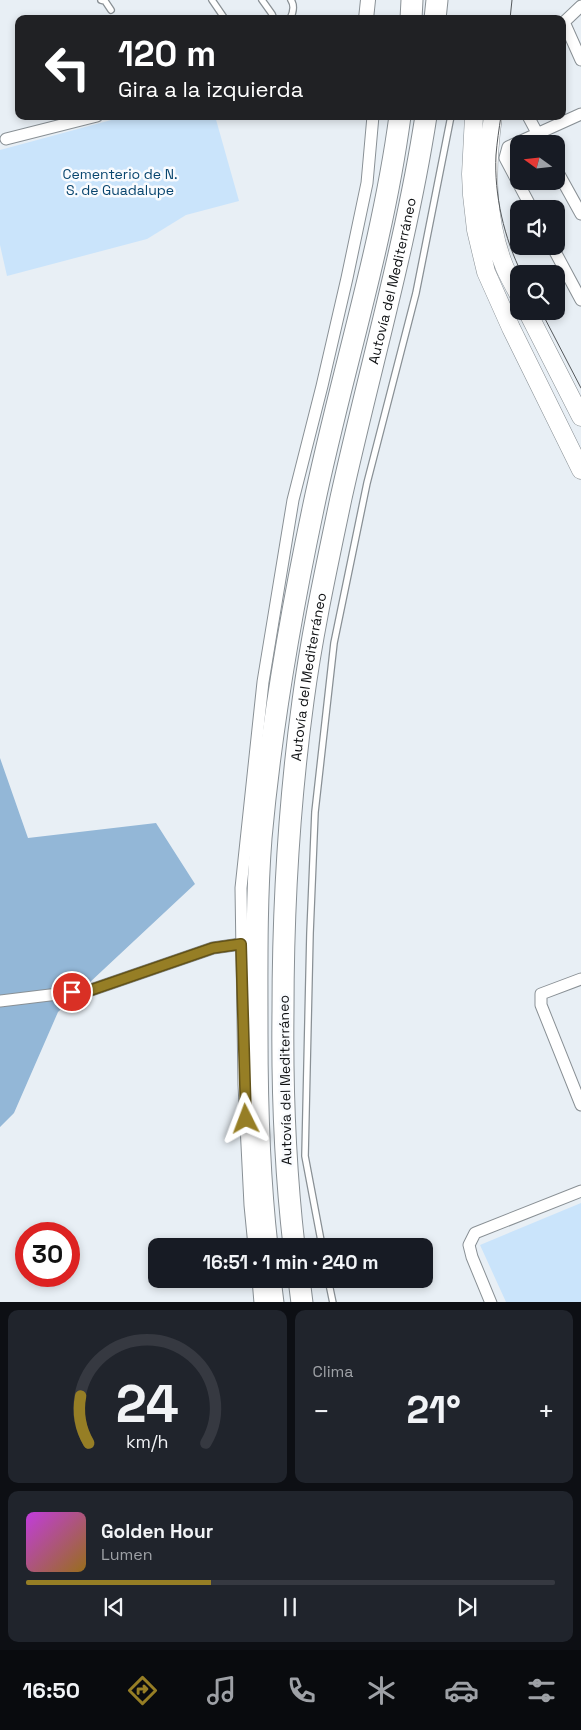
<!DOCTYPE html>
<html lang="es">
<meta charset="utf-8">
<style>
body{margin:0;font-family:"Space Grotesk",sans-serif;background:#20242c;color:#f1f3f6;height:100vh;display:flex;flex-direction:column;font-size:19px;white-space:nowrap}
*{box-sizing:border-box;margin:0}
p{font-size:16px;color:#9ea1a6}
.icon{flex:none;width:28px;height:28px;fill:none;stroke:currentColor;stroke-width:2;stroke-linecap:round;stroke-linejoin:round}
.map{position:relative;height:1302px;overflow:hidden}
.side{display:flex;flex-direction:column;gap:8px;padding:8px;background:#0d0f14;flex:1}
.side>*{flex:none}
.banner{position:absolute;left:15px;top:15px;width:551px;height:105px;border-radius:10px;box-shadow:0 2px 8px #0003;background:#202124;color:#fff;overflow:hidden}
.needle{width:32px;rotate:285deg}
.controls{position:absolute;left:510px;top:135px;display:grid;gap:10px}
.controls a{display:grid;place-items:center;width:55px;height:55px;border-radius:10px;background:#171b24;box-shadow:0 2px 8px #0003;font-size:25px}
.speed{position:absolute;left:15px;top:1222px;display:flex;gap:10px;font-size:25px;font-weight:700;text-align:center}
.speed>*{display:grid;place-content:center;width:65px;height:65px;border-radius:50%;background:#171b24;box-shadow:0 2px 8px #0003;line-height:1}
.speed .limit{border:8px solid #d22;background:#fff;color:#111}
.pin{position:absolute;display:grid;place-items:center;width:42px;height:42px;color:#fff;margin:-21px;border:2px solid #fff;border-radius:50%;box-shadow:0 1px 5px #0007}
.me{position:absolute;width:55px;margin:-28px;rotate:357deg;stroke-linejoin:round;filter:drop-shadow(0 0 4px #0008)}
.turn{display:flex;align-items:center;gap:18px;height:105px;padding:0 20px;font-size:22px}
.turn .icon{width:65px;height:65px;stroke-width:2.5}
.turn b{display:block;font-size:35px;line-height:42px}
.big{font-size:38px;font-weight:700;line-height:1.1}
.side .tile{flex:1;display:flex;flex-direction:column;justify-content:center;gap:8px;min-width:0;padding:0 18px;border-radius:10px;background:#20242c}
.side .dial{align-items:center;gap:0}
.dial svg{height:130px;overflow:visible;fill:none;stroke:#363941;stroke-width:7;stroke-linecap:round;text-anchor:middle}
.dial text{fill:#f1f3f6;stroke:none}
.song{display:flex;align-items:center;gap:15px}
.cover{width:60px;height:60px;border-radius:8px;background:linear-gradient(135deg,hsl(290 70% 55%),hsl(40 70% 35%))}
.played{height:5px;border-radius:2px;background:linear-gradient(90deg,#967e25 35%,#363941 35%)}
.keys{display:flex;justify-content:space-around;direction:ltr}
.heat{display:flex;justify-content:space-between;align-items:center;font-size:28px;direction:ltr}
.side .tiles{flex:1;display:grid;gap:8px;grid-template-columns:1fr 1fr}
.tile:last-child{grid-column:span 2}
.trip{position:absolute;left:148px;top:1238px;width:285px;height:50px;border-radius:10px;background:#171b24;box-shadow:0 2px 8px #0003;font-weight:700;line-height:50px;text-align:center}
.dock{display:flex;height:80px;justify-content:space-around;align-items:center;background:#090b0e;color:#9ea1a6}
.dock .icon{width:35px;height:35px}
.dock .active{color:#967e25}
.dock b{font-size:22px;color:#f1f3f6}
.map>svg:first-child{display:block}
</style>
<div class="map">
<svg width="581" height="1303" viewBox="0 0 581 1303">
<rect width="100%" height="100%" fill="#e8eff5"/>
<path fill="#cae4fb" d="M126,116H215L239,201L186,215L147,239L7,276L0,245V150Z
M581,1203V1302H506L480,1245Z"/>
<path fill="#93b7d7" d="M0,758L28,838L156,823L195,884L58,1012L14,1113L0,1127Z"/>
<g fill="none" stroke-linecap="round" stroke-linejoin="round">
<g stroke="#899095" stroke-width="8">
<path id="service" d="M101,0L105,1L111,10
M212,0L225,19
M262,0L272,14L274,19
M290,19C293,13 295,6 291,0
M322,1246L305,1156L310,933L315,812L334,643L367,483L416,293L451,116
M328,1279L333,1303"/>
</g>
<g stroke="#899095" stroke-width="13">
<path id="minor" d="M564,22L581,60
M562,24L581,6
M528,116L543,144
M6,139L97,116
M556,169L581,214
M532,209L505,158L508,147L581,114
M552,246L581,300
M581,979L541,994V1005L581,1105
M0,1001L91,990L213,948L241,944
M254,1246L250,1205L244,1085L241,888L263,682L293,500L322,386L347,278L367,183L373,116
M258,1279L260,1303
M491,1303L472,1257L469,1245L475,1233L581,1191"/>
</g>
<g stroke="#899095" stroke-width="16">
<path id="tertiary" d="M366,19L368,0"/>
</g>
<g stroke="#899095" stroke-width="19">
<path id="primary" d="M474,116L471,174L472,195L476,230L486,272L511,328L581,470
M493,116C486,167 485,219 505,268C509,277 514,286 519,295
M527,311L581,417"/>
</g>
<g stroke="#899095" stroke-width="23">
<g id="motorway">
<path d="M411,19L412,0"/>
<path d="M435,19L437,0"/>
<path d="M267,1246C259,1176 257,1105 257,1034C257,969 256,903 261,838C271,728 290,618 313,509C340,378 382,250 400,116"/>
<path id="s1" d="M294,1246C285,1167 282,1090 283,1011C283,907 289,804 303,701C312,633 327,565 341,498C369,371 406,245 426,116"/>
<path d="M270,1279L273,1303"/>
<path d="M299,1279L302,1303"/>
</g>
</g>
<use href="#service" stroke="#fff" stroke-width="5.5"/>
<use href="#minor" stroke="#fff" stroke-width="11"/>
<use href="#tertiary" stroke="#fff" stroke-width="14"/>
<use href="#primary" stroke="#fff" stroke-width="18"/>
<use href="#motorway" stroke="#fff" stroke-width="21"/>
<path stroke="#54585b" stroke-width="1" d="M510,19L512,0
M501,116C499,129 497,142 496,155C494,195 504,238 522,274
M541,311L581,388"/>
</g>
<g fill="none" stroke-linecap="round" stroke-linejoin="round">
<g stroke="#625218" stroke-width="12">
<path id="route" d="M72,992L91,990L213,948L241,944L246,1119"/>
</g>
<use href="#route" stroke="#967e25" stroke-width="9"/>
</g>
<g text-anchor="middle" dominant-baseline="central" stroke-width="5" stroke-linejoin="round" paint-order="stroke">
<g font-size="14" fill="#08456e" stroke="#f9fbfe">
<text x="120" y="174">Cementerio de N.<tspan x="120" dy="16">S. de Guadalupe</tspan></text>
</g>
<g font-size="14" fill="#0e1012" stroke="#f9fbfe">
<text stroke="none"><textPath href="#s1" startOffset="976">Autovía del Mediterráneo</textPath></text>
<text stroke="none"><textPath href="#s1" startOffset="571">Autovía del Mediterráneo</textPath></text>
<text transform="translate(285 1080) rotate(-91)">Autovía del Mediterráneo</text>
</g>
</g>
</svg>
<div class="controls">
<a><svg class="needle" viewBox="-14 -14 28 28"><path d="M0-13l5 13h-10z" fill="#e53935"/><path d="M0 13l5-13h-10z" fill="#9ea1a6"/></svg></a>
<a><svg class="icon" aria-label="sound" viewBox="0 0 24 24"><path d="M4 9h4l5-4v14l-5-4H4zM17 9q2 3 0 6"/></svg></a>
<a><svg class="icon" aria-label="search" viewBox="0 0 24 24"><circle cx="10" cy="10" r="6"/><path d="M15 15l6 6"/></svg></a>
</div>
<div class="speed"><div class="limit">30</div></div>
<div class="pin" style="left:72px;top:992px;background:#d93025"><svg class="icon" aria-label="arrive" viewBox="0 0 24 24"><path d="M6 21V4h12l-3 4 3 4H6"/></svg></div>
<svg class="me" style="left:246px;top:1119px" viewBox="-20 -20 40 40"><path d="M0-17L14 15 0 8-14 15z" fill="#967e25" stroke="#fff" stroke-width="4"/></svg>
<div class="trip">16:51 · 1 min · 240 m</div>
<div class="banner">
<div class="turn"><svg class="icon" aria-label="left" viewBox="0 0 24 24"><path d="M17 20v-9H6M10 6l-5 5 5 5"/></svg><div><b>120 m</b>Gira a la izquierda</div></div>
</div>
</div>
<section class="side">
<div class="tiles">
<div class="tile dial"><svg viewBox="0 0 100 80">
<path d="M14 69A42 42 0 1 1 86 69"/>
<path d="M14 69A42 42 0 0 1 9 40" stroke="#967e25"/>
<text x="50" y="56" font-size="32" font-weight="700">24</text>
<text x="50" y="72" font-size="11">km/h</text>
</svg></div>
<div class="tile"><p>Clima</p>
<div class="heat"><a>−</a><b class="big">21°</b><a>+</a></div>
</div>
<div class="tile">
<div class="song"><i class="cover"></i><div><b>Golden Hour</b><p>Lumen</p></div></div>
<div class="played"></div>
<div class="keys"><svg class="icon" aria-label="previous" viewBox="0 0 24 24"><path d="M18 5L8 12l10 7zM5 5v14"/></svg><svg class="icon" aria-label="pause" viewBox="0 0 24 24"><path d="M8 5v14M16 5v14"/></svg><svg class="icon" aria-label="next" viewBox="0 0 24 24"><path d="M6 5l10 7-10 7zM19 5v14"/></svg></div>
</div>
</div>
</section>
<nav class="dock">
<b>16:50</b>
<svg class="icon active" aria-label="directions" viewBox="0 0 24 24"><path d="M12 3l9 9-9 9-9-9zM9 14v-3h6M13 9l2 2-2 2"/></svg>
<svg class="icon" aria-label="music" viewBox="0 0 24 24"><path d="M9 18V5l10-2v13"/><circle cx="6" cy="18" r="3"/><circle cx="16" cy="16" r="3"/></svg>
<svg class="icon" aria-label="phone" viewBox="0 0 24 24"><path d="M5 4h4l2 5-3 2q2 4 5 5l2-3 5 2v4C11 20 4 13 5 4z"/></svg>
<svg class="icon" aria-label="climate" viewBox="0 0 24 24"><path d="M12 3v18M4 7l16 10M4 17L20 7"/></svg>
<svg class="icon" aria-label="car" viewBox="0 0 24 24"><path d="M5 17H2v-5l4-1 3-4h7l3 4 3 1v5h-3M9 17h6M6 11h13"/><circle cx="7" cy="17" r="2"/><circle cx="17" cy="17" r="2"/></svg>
<svg class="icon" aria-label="filters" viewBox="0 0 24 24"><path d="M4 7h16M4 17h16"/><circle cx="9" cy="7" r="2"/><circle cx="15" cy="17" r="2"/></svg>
</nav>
